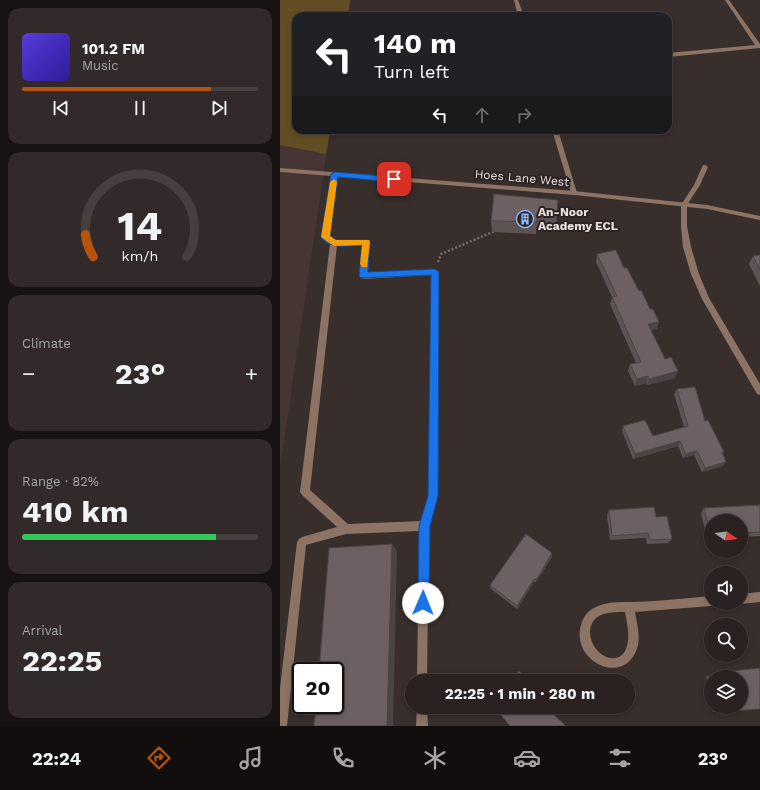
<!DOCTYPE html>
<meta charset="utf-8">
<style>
body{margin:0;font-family:"Work Sans",sans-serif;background:#322a2a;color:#f1f3f6;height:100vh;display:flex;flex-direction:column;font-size:15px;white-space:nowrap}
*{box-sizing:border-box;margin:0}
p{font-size:13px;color:#a5a4a5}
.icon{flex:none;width:22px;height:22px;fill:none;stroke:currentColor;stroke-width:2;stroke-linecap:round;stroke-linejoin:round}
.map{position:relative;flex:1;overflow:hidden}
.panel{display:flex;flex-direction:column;gap:8px;padding:8px;background:#171312;width:280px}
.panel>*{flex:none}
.top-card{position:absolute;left:12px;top:12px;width:380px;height:122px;border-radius:12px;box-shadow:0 2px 6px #0003,0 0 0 1px #463f3f;background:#202124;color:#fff;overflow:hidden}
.needle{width:26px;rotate:104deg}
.controls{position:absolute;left:424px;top:514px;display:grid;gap:8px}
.controls a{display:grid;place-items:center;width:44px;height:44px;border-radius:50%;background:#2a2221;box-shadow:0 2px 6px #0003,0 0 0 1px #463f3f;font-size:20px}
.speed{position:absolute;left:12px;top:662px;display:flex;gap:8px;font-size:20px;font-weight:700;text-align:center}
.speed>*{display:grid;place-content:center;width:52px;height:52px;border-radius:50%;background:#2a2221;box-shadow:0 2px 6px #0003,0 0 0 1px #463f3f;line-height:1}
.speed .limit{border:2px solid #111;border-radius:6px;background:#fff;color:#111}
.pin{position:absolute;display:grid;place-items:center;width:34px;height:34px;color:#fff;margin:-17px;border-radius:8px;box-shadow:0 2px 6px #0006}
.me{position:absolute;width:44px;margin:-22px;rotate:1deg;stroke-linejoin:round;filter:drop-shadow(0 0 3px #0008)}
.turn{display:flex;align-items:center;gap:14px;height:84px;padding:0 16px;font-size:18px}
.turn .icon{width:52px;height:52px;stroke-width:2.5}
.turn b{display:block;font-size:28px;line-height:34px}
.lanes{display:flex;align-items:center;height:38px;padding:0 16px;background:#0003;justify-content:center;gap:20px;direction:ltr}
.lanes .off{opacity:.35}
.big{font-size:30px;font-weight:700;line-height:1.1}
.panel .card{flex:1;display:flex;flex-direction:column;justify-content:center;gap:6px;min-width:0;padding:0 14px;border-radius:12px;background:#322a2a}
.panel .dial{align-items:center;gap:0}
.dial svg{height:104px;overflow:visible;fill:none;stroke:#463f3f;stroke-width:7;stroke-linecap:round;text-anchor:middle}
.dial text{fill:#f1f3f6;stroke:none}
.song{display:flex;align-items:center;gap:12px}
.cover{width:48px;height:48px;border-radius:6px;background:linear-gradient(135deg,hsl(250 70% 55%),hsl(250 70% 35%))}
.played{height:4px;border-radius:2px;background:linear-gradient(90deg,#b45309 80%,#463f3f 80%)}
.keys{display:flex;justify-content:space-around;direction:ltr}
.heat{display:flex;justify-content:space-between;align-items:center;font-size:22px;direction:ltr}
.charge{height:6px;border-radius:3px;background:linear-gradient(90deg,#34c759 82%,#463f3f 0)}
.trip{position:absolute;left:125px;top:674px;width:230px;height:40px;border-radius:20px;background:#2a2221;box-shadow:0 2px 6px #0003,0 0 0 1px #463f3f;font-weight:700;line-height:40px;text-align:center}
.menu{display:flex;height:64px;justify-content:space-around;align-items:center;background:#110e0d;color:#a5a4a5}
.menu .icon{width:28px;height:28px}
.menu .on{color:#b45309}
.menu b{font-size:18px;color:#f1f3f6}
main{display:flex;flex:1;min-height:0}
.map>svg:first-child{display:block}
</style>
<main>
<section class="panel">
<div class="card">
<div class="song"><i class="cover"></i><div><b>101.2 FM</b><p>Music</p></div></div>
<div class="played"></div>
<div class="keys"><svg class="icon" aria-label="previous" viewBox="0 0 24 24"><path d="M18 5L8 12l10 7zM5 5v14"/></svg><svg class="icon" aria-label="pause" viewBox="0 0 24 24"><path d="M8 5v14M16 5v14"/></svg><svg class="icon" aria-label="next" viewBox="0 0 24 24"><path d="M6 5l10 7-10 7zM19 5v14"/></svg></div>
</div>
<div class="card dial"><svg viewBox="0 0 100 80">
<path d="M14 69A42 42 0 1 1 86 69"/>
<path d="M14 69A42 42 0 0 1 8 52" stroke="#b45309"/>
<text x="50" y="56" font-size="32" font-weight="700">14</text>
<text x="50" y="72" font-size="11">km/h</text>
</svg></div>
<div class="card"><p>Climate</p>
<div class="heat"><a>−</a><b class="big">23°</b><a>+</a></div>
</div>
<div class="card"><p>Range · 82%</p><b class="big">410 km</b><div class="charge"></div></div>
<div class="card"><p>Arrival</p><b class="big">22:25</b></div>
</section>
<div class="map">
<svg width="480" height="726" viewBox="0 0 480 726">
<rect width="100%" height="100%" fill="#382e2c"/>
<path fill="#463633" d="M0,0L16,16V130H50L0,468Z"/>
<path fill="#634d25" d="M0,0H70L68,16H16V130H50L46,154L0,145Z"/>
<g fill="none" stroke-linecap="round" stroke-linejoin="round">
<path stroke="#736b69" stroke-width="2.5" stroke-dasharray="2 2" stroke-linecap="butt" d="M158,262L161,254L215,231"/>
<path fill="#8c7364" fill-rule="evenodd" d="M53,172H57L58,174L49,236L55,240H88L89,242L88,273L155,269L159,272L158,496L149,526L147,681H137L139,531L66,534L26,545L7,726H0V688L17,542L19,539L22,537L57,527L22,495L20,492L50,244L42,237ZM57,245H82L80,276L84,279L151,275L148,496L141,521L68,524L30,490Z
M137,707H147L148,726H136Z"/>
<path fill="#8c7364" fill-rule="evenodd" d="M234,0H238L244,16H238Z
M445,0H449L480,44V48L388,57V53L475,45Z
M272,130H278L297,193L296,195H294L291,193Z
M423,165H425L428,167L420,185L407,205V226L411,247L419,274L429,298L480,384V395L477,394L422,299L411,274L403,247L401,226V205L414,185Z
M480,592V602L461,604L459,603H461V594Z
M431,596V603H435L431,606L355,612C357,623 360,635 358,645C347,689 290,662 301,625C303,617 308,610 316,607C328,601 342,602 355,602C380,601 406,598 431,596ZM345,612C347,623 350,635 347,646C341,669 311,657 310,632C310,625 314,618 321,615C328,612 337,612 345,612Z"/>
<path fill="#8c7364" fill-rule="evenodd" d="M0,168L294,191L427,205L480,216V220L427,209L294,195L0,172Z"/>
</g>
<path fill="#5d5355" d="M214,194L277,214L276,226L257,227L256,234L212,232L211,221Z
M317,254L344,268L377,329L371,330L395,378L367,385L366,383L355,386L348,371L350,364L356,363L330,304L332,297L316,262Z
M480,255V286L469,264L473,256Z
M397,389L425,421L443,454V466L422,472L414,455L403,458L398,446L353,459L342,431L343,426L373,436L404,427L394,394Z
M480,507V536L461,537V521H431V539H427L421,513L424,508Z
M329,510L376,517L392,539L388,543L367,544L366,538L330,540L327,515Z
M272,553V557L256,582H254L237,609L211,589L210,585Z
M443,672L480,709L433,712L432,707H461L431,677V704L426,677L430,675H438V673Z"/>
<path fill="#4c4345" d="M379,322L377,329L366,331L368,324Z
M398,371L395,378L367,385L369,379Z
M368,376L366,383L355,386L357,379Z
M400,441L398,446L353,459L355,454Z
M417,451L414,455L403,458L406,454Z
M446,462L443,466L422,472L425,468Z
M112,544L117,551L113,726H107Z
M272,553V557L256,582L257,579Z
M254,579V582L237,609V606Z"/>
<path fill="#6c6063" stroke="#4c4345" d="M214,194L278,200L277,214L257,215V222L211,221Z
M336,250L344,268H347L359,291L361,290L370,309H373L379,322L368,324L385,359L391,357L398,371L369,379L368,376L357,379L350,364L361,362L332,297L337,296L317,254Z
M480,255V270L473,256Z
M415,387L425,421L428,420L444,452H442L446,462L425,468L417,451L406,454L400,441L355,454L343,426L365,420L373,436L408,426L397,389Z
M480,505V532L461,533V521H431V535L424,508Z
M374,507L376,517L387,516L392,539L370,540L368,533L332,536L329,510Z
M246,534L272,553L257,579H254L237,606L210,585Z
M112,544L107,726H34L36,705H55V671H39L49,548Z
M480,668V709L438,712L437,707H461V677H431V679L430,675L443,674V672Z
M239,671L248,681H230Z
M214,707H267L272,713L285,725V726H230Z"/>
<path fill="#1a73e8" stroke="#114b97" d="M55,172L114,177L118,179L114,182L58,177L50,236L56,240H89L90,242L88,272L155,269L159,272L158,496L150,526L149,603L147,607L143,609L139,607L138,603L139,526L148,496L151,275L81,278L79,276L82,245C68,246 51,250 41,237L51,174Z"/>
<path fill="#f59e0b" d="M54,179L57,182L50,236L56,240H89L90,242L87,267H82L80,264L82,245L54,246L41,237L50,182Z"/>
<defs>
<g id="building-ring" transform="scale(0.9)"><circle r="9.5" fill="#2e2423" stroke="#8db9fc" stroke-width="1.5"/><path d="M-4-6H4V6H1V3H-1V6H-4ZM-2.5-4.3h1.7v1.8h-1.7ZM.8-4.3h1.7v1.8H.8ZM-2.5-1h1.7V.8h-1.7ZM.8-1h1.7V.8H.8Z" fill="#8db9fc"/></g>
</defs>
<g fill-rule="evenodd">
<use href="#building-ring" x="245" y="219"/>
</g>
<g text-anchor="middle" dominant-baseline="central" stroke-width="4" stroke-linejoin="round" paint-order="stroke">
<g font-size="12" fill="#e7e1e0" stroke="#2e2423">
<text transform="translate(242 178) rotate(5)">Hoes Lane West</text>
</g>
<g font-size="12" font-weight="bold" fill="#e7e1e0" stroke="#2e2423" text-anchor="start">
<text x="258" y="212">An-Noor<tspan x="258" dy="14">Academy ECL</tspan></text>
</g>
</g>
</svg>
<div class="controls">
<a><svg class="needle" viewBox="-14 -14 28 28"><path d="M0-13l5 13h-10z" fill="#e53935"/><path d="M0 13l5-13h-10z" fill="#a5a4a5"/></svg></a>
<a><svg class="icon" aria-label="sound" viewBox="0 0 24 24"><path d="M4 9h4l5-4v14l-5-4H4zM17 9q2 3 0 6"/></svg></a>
<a><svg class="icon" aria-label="search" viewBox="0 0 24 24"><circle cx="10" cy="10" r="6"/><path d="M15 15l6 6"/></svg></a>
<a><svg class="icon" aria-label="layers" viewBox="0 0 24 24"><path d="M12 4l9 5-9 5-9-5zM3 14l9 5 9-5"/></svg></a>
</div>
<div class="speed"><div class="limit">20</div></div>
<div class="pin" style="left:114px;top:179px;background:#d93025"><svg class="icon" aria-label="arrive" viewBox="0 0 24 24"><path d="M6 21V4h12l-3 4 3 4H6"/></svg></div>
<svg class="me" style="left:143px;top:603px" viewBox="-20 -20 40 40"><circle r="19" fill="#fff"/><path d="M0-13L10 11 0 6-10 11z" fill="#1a73e8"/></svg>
<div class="trip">22:25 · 1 min · 280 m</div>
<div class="top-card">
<div class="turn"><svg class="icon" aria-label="left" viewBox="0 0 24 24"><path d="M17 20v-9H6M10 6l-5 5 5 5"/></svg><div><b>140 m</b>Turn left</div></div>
<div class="lanes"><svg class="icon" aria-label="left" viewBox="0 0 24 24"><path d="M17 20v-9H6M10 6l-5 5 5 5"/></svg><svg class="icon off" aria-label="ahead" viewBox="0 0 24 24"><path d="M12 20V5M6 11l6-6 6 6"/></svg><svg class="icon off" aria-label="right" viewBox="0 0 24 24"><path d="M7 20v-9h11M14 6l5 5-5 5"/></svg></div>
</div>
</div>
</main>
<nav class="menu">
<b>22:24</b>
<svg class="icon on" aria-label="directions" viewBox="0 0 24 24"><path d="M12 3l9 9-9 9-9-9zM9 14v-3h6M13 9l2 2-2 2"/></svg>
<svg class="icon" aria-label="music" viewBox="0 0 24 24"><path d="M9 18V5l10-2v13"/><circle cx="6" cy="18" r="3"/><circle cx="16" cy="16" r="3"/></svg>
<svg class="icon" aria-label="phone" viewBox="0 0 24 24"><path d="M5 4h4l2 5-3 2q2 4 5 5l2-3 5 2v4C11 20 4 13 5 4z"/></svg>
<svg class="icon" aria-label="climate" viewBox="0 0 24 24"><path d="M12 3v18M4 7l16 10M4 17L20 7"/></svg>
<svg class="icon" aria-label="car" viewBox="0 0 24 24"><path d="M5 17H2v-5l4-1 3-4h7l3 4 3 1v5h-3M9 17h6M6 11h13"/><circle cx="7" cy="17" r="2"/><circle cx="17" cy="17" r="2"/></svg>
<svg class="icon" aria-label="filters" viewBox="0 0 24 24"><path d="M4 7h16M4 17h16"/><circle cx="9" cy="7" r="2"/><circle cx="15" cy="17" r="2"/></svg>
<b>23°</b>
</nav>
